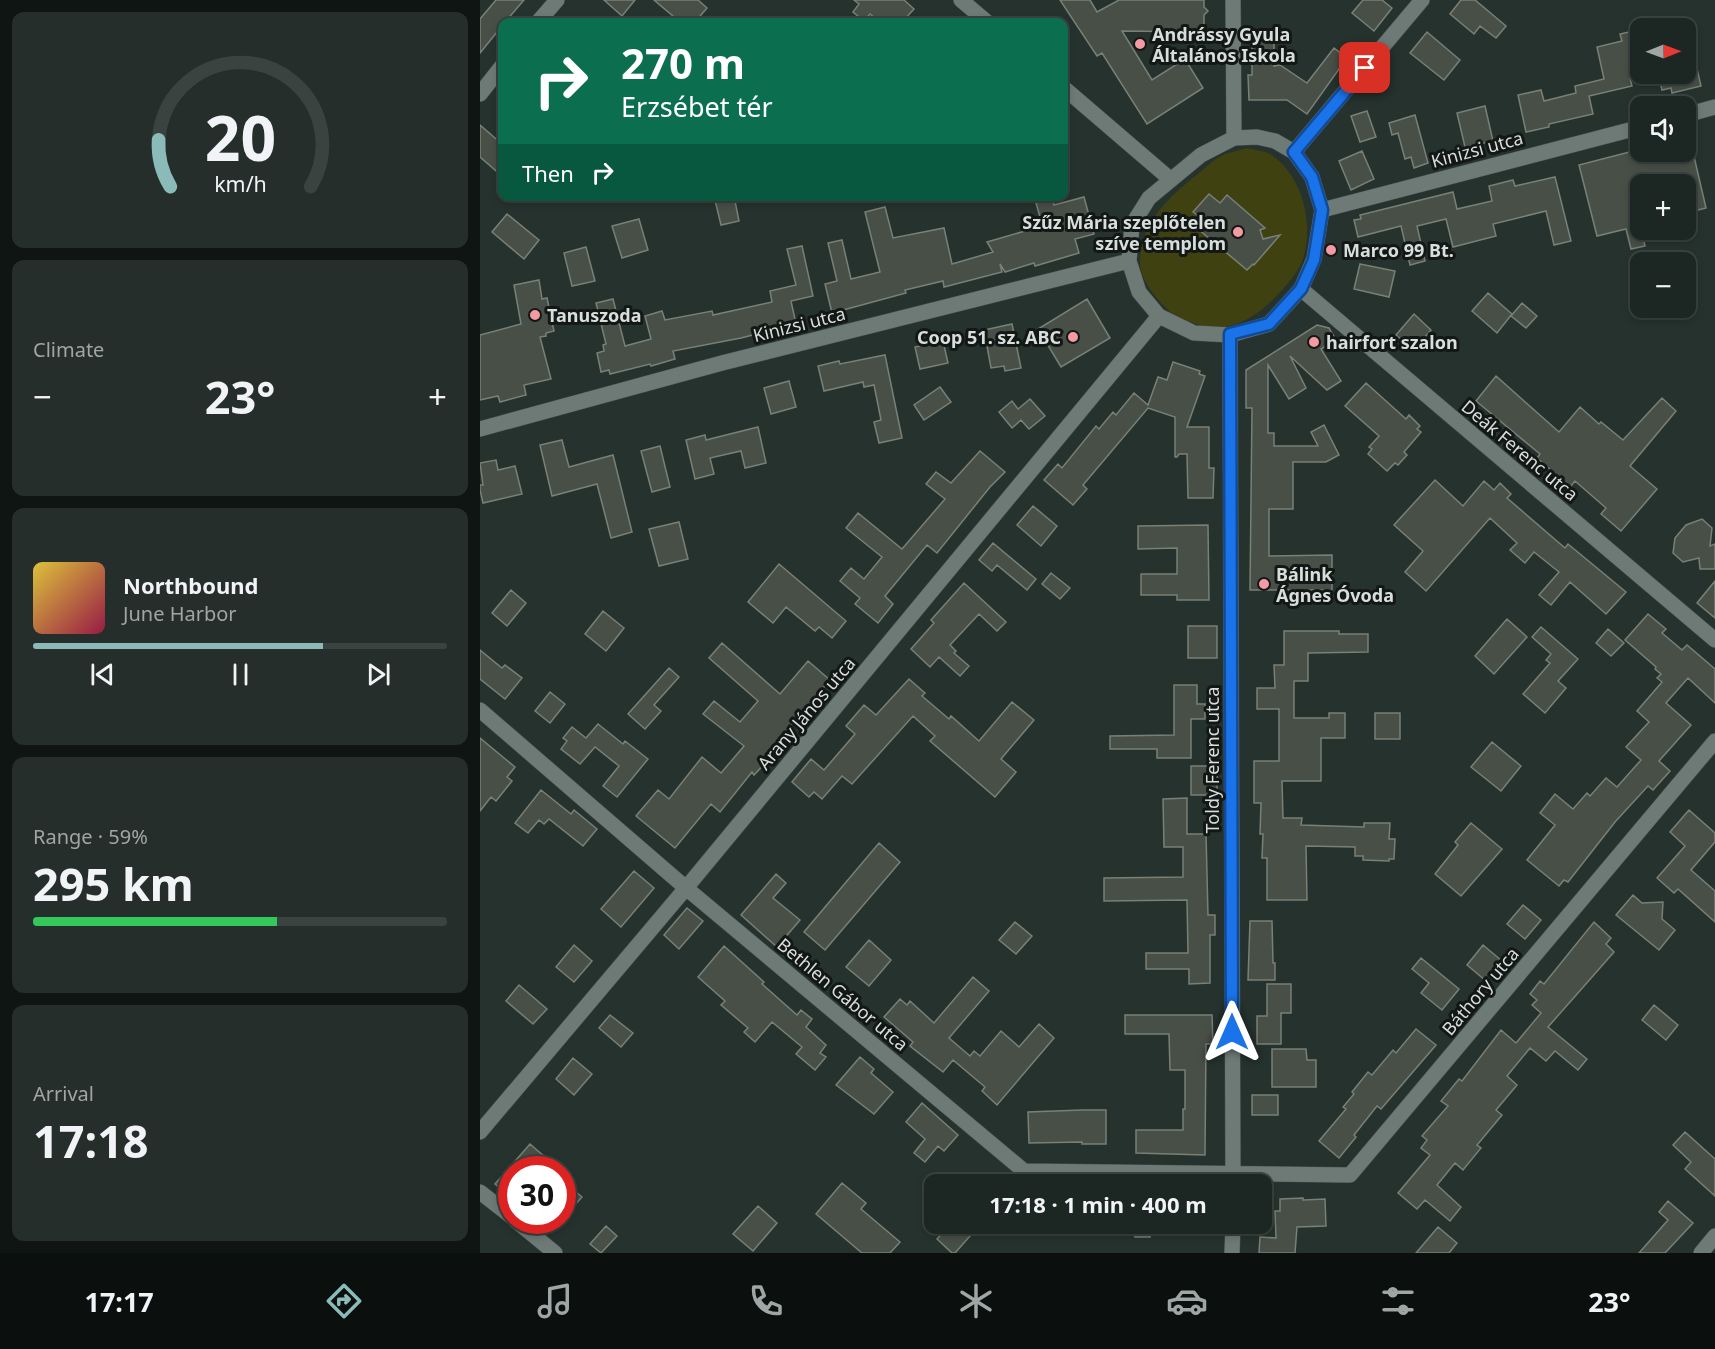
<!DOCTYPE html>
<meta charset="utf-8">
<style>
body{margin:0;font-family:"Noto Sans",sans-serif;background:#252e2a;color:#f1f3f6;height:100vh;display:flex;flex-direction:column;font-size:22px;white-space:nowrap}
*{box-sizing:border-box;margin:0}
p{font-size:20px;color:#a0a5a5}
.icon{flex:none;width:33px;height:33px;fill:none;stroke:currentColor;stroke-width:2;stroke-linecap:round;stroke-linejoin:round}
.map{position:relative;flex:1;overflow:hidden}
.drawer{display:flex;flex-direction:column;gap:12px;padding:12px;background:#0f1513;width:480px}
.drawer>*{flex:none}
.guide{position:absolute;left:18px;top:18px;width:570px;height:183px;border-radius:12px;box-shadow:0 3px 9px #0003,0 0 0 2px #3a4340;background:#0b6e4f;color:#fff;overflow:hidden}
.needle{width:39px;rotate:89deg}
.fabs{position:absolute;left:1150px;top:18px;display:grid;gap:12px}
.fabs a{display:grid;place-items:center;width:66px;height:66px;border-radius:12px;background:#1c2622;box-shadow:0 3px 9px #0003,0 0 0 2px #3a4340;font-size:30px}
.speed{position:absolute;left:18px;top:1156px;display:flex;gap:12px;font-size:30px;font-weight:700;text-align:center}
.speed>*{display:grid;place-content:center;width:78px;height:78px;border-radius:50%;background:#1c2622;box-shadow:0 3px 9px #0003,0 0 0 2px #3a4340;line-height:1}
.speed .limit{border:9px solid #d22;background:#fff;color:#111}
.pin{position:absolute;display:grid;place-items:center;width:51px;height:51px;color:#fff;margin:-26px;border-radius:12px;box-shadow:0 3px 9px #0006}
.me{position:absolute;width:66px;margin:-33px;rotate:0deg;stroke-linejoin:round;filter:drop-shadow(0 0 4px #0008)}
.turn{display:flex;align-items:center;gap:21px;height:126px;padding:0 24px;font-size:27px}
.turn .icon{width:78px;height:78px;stroke-width:2.5}
.turn b{display:block;font-size:42px;line-height:51px}
.then{display:flex;align-items:center;height:57px;padding:0 24px;background:#0003;gap:12px;font-size:22px}
.big{font-size:45px;font-weight:700;line-height:1.1}
.drawer .tile{flex:1;display:flex;flex-direction:column;justify-content:center;gap:9px;min-width:0;padding:0 21px;border-radius:12px;background:#252e2a}
.drawer .dial{align-items:center;gap:0}
.dial svg{height:156px;overflow:visible;fill:none;stroke:#3a4340;stroke-width:7;stroke-linecap:round;text-anchor:middle}
.dial text{fill:#f1f3f6;stroke:none}
.song{display:flex;align-items:center;gap:18px}
.cover{width:72px;height:72px;border-radius:9px;background:linear-gradient(135deg,hsl(50 70% 55%),hsl(340 70% 35%))}
.played{height:6px;border-radius:3px;background:linear-gradient(90deg,#8bbbb9 70%,#3a4340 70%)}
.keys{display:flex;justify-content:space-around;direction:ltr}
.heat{display:flex;justify-content:space-between;align-items:center;font-size:33px;direction:ltr}
.charge{height:9px;border-radius:4px;background:linear-gradient(90deg,#34c759 59%,#3a4340 0)}
.trip{position:absolute;left:444px;top:1174px;width:348px;height:60px;border-radius:12px;background:#1c2622;box-shadow:0 3px 9px #0003,0 0 0 2px #3a4340;font-weight:700;line-height:60px;text-align:center}
.tabs{display:flex;height:96px;justify-content:space-around;align-items:center;background:#0b0f0e;color:#a0a5a5}
.tabs .icon{width:42px;height:42px}
.tabs .current{color:#8bbbb9}
.tabs b{font-size:27px;color:#f1f3f6}
main{display:flex;flex:1;min-height:0}
.map>svg:first-child{display:block}
</style>
<main>
<section class="drawer">
<div class="tile dial"><svg viewBox="0 0 100 80">
<path d="M14 69A42 42 0 1 1 86 69"/>
<path d="M14 69A42 42 0 0 1 8 45" stroke="#8bbbb9"/>
<text x="50" y="56" font-size="32" font-weight="700">20</text>
<text x="50" y="72" font-size="11">km/h</text>
</svg></div>
<div class="tile"><p>Climate</p>
<div class="heat"><a>−</a><b class="big">23°</b><a>+</a></div>
</div>
<div class="tile">
<div class="song"><i class="cover"></i><div><b>Northbound</b><p>June Harbor</p></div></div>
<div class="played"></div>
<div class="keys"><svg class="icon" aria-label="previous" viewBox="0 0 24 24"><path d="M18 5L8 12l10 7zM5 5v14"/></svg><svg class="icon" aria-label="pause" viewBox="0 0 24 24"><path d="M8 5v14M16 5v14"/></svg><svg class="icon" aria-label="next" viewBox="0 0 24 24"><path d="M6 5l10 7-10 7zM19 5v14"/></svg></div>
</div>
<div class="tile"><p>Range · 59%</p><b class="big">295 km</b><div class="charge"></div></div>
<div class="tile"><p>Arrival</p><b class="big">17:18</b></div>
</section>
<div class="map">
<svg width="1235" height="1253" viewBox="0 0 1235 1253">
<rect width="100%" height="100%" fill="#26322e"/>
<path fill="#3f4110" d="M767,148C775,150 787,151 793,156C823,178 834,224 823,259C820,269 810,281 803,289C780,315 752,336 716,324C706,320 696,318 688,310C677,299 661,281 660,264C658,224 690,196 719,173C726,167 733,160 741,156C748,152 759,151 767,148Z"/>
<path fill="#484f47" stroke="#788077" stroke-width="1.5" d="M16,0H44L25,22H22V26L0,53V19Z
M124,0H155L142,16Z
M174,0H218L227,8L215,22H200Z
M374,0H424L434,9L422,22H400L390,14L384,21L373,12L379,4Z
M580,0H610L617,12L639,0H724V7L728,11L724,15V32L642,31L672,80L705,59L723,88L667,124L622,53L617,56Z
M883,0H902L912,8L894,31L872,13Z
M981,0H995L1026,26L1016,38L1000,26L994,34L970,14Z
M1158,30L1161,45V75L1150,78L1152,86L1109,96L1113,114L1069,124V127L1046,132L1038,95L1061,90L1064,101L1096,93L1095,86L1124,79L1117,47L1142,41L1140,34Z
M772,31H794V66L800,65L827,83L854,48L867,58L827,114L807,100H769L768,75H772Z
M947,32L980,60L964,80L930,53Z
M1212,47L1221,86L1192,93L1191,88L1182,90L1178,74H1206V48Z
M1005,106L1013,141L985,147L977,113Z
M887,111L896,137L880,142L871,116Z
M935,115L948,163L934,168L931,157L925,159L918,133L912,135L909,123Z
M0,125L22,144V176L0,157Z
M1161,149V152H1213L1226,208L1206,213V184H1202L1199,173L1151,185L1165,246L1151,249L1146,229L1117,236L1099,165Z
M882,151L894,179L871,190L859,161Z
M1075,177L1091,241L1074,245L1066,211L1013,224L1016,236L973,247L966,219L937,226L945,261L930,265L921,226L878,237L874,220L881,219L880,215L973,192L977,209L1012,201L1009,186L1033,180L1035,186Z
M729,194L740,203L747,195L785,228L780,230L783,239L800,235L774,265L773,264L767,270L718,229L725,222L713,212Z
M234,196H254L259,221L241,225Z
M604,197L614,234L595,239L599,253L555,266L554,263L525,272L520,264L522,272L464,287L463,281L425,290L426,293L352,313L345,284L357,281L348,243L362,240L371,279L400,272L385,212L405,207L413,238L464,228L472,264L513,252L507,242L545,231L544,229L562,224L556,203L572,198L574,205Z
M27,214L59,240L44,259L12,232Z
M159,219L168,250L142,258L132,226Z
M322,246L333,296L311,301L316,324L261,338L193,351L195,359L171,366L170,364L130,374L129,370L121,372L117,353L124,351L123,345L126,344L116,303L133,299L145,346L171,339L165,316L182,311L185,320L232,311L233,315L292,302L290,291L316,285L307,249Z
M106,247L115,281L92,286L84,253Z
M880,264L915,271L909,297L874,289Z
M59,280L62,299L67,298L74,331L66,333V336L60,337L71,379L44,385L46,395L20,402L18,396L0,400V335L41,324L34,285Z
M1008,293L1032,314L1017,333L992,311Z
M607,299L630,338L581,367L558,329Z
M1042,303L1057,316L1046,328L1031,316Z
M934,314L951,330L934,350L916,335Z
M532,324L541,368L525,371L524,366L511,368L504,330Z
M837,325L849,328L856,340L841,349L861,381L847,390L810,356L826,388L809,399L788,365V433H794V446H838L831,432L844,425L859,455L846,462H813V509H789V556L852,555V590H770L772,408H766V370Z
M463,341L468,363L440,369L435,347Z
M405,355L422,438L399,443L394,422L401,420L394,385L384,387L383,382L344,391L338,366L359,361L360,364Z
M693,362L720,371L719,374L725,376L707,427H729V468H734L733,498H708L707,454H699L697,457H695V417L668,408L603,485L607,489L593,505L564,480L578,464L582,468L616,426L619,429L633,412L636,415L654,393L668,405L678,377L687,380Z
M1016,376L1079,432L1100,407L1119,424L1121,422L1143,440L1182,398L1196,411L1150,466L1177,489L1141,531L1121,514L1126,508L1095,481L1091,486L1074,473L1057,458L1060,454L996,401Z
M309,381L316,407L291,414L284,388Z
M886,383L926,419L929,415L940,426L937,429L941,432L924,452L927,455L918,465L915,463L907,471L888,454L892,449L889,447L899,436L865,406Z
M460,387L471,402L444,420L434,405Z
M550,399L565,416L549,429L541,420L532,428L519,412L532,401L538,409Z
M278,427L286,463L265,468L261,451L230,458L234,474L215,479L206,440L225,435L226,440Z
M82,440L89,467L133,455L152,532L131,538L117,484L72,496L60,445Z
M180,446L190,487L172,492L161,451Z
M500,451L525,472L510,487L457,553L447,545L405,596L413,604L398,623L375,604L380,598L360,581L371,568L384,579L402,557L366,528L378,513L422,549L465,499L446,484L456,472L471,483Z
M16,460L18,470L35,466L42,494L3,503L0,490V485H3L0,463Z
M955,480L983,506L1004,481L1014,490L1020,483L1031,494L1027,498L1085,548L1088,544L1146,592L1126,614L1090,582L1071,605L1059,595L1079,572L1054,552L1045,563L1030,550L1037,543L1010,518L946,591L925,572L943,551L914,525Z
M553,506L577,526L561,546L537,525Z
M1222,519L1232,528L1230,546L1235,544V569H1220L1219,558L1203,562L1193,553L1195,538L1206,525Z
M199,522L208,559L179,566L169,529Z
M728,525L729,600H697V595H661V574H697V548L658,549V526Z
M513,543L556,579L547,590L517,565L512,571L499,560Z
M299,564L366,621L352,638L339,627L335,631L306,607L293,623L268,602Z
M571,573L590,588L580,599L562,584Z
M1235,581V618L1217,603Z
M484,583L526,622L517,631L499,614L470,645L476,651L474,653L489,666L480,676L459,657L450,667L431,649L454,623L451,620Z
M31,590L46,603L27,626L12,613Z
M123,611L144,628L126,651L105,634Z
M1168,614L1186,629L1182,633L1202,650L1207,645L1235,669V703L1208,678L1186,703L1211,725L1179,761L1190,771L1173,790L1168,786L1135,822L1088,882L1084,880L1079,886L1047,860L1075,825L1060,813L1075,794L1093,809L1107,793L1110,796L1126,778L1137,787L1161,760L1146,747L1169,722L1157,711L1182,682L1177,678L1181,674L1175,669L1176,667L1145,640Z
M1027,619L1047,637L1014,674L995,656Z
M708,626H737V658H708Z
M1061,627L1098,659L1078,681L1086,688L1065,713L1043,694L1070,663L1066,660L1071,654L1052,637Z
M1128,629L1144,643L1131,656L1116,643Z
M804,631H859V634H888V652L828,653V681H814V718H849V713H865V738H841V781H802L803,818H822L821,825L884,827V823H910L909,839H915L914,859H909V861L883,860V856H875V847L826,846L827,900H787V858H782L783,834H780L781,803H774V761H799V709H777V688H795L794,665H804Z
M242,643L300,694L328,661L350,680L307,730L308,731L288,756L290,758L274,775L272,772L240,812L231,804L195,848L156,816L178,790L189,799L222,757L241,773L264,746L223,714L234,701L260,722L278,701L229,658Z
M0,650L22,668L25,665L42,678L25,699L0,679Z
M189,668L199,677L174,705L181,711L165,729L148,714Z
M429,679L445,693L442,696L469,719L471,716L499,741L532,702L554,720L521,759L536,772L515,797L450,741L455,736L433,716L372,784L362,776L342,799L334,792L329,797L312,782L331,759L344,770L375,734L366,726L384,705L396,715Z
M694,685H717V704H725V719H711V758H677V749H630V736L694,735Z
M70,692L85,704L70,723L55,711Z
M895,713H920V739H895Z
M118,724L143,744L145,741L168,759L137,797L123,786L139,766L115,747L100,764L81,749L87,741L83,738L92,727L106,738Z
M0,738L35,767L27,777L32,781L16,801L11,797L0,811Z
M1012,742L1041,766L1021,791L991,767Z
M711,766H737V795H711Z
M61,790L91,814L94,810L117,829L103,846L69,819L64,824L59,820L48,833L35,823Z
M707,798V834H726L728,915H735V935H730V983L709,984V969H666V953H708L707,900L624,901V878L703,877V847H684L683,799Z
M1209,810L1235,833V842L1211,870L1235,891V922L1198,889L1194,893L1177,878L1205,846L1190,832Z
M991,823L1022,849L981,896L955,874L978,845L975,842Z
M399,843L420,862L345,950L324,932Z
M154,871L174,888L141,927L121,909Z
M296,874L306,883L293,898L320,920L297,947L261,915Z
M1153,895L1162,903L1183,902L1182,919L1195,930L1179,950L1136,915Z
M1043,905L1061,920L1045,939L1027,924Z
M207,908L223,921L199,949L184,935Z
M770,921H792L793,963H795V980H768Z
M535,922L552,936L536,954L519,940Z
M1114,922L1131,938L1126,944L1134,952L1068,1027L1107,1059L1098,1070L1075,1051L1066,1061L1050,1048L1027,1076L1037,1085L1016,1110L1022,1115L997,1145L1001,1148L983,1170L975,1163L957,1185L981,1207L970,1221L945,1200L937,1209L918,1193L950,1155L941,1148L947,1140L942,1136L968,1106L961,1101L979,1079L982,1081L1021,1030L1036,1043L1061,1013L1052,1005L1057,1000L1050,994L1060,981L1064,984Z
M389,940L411,960L389,986L366,967Z
M94,945L112,961L94,982L76,967Z
M1003,945L1022,961L1006,981L987,965Z
M244,946L284,982L282,984L317,1015L321,1010L332,1019L326,1027L346,1045L340,1053L346,1057L335,1070L316,1054L322,1047L292,1022L275,1042L264,1032L268,1028L241,1005L245,1001L218,977Z
M941,958L979,989L962,1010L941,993L949,983L932,969Z
M493,977L509,991L469,1038L490,1056L494,1051L500,1056L521,1031L539,1047L559,1024L574,1038L517,1105L502,1091L505,1087L473,1060L463,1072L430,1046L433,1042L404,1017L420,999L427,1005L430,1001L454,1023Z
M787,984H811V1013H801V1044H777V1016H787Z
M39,985L67,1009L53,1024L26,1001Z
M1174,1005L1198,1025L1186,1040L1162,1020Z
M130,1015L153,1033L141,1047L119,1028Z
M645,1015H732L733,1044H726L725,1155L656,1153V1130H703V1109H705V1070H690L689,1034H645Z
M936,1029L956,1045L901,1109L897,1106L874,1135L876,1137L859,1158L839,1141L866,1109L863,1107L874,1094L872,1092L888,1072L892,1075L913,1050L916,1053Z
M792,1049H826L827,1060H836V1087H792Z
M380,1057L394,1069L391,1073L413,1092L394,1114L356,1085Z
M93,1058L112,1074L94,1095L76,1079Z
M772,1095H798V1115H772Z
M442,1103L478,1135L464,1151L458,1146L445,1162L434,1153L445,1139L426,1122Z
M602,1110H626V1144H602V1142L549,1143L548,1112Z
M1205,1132L1235,1159V1196L1205,1169L1211,1162L1193,1145Z
M50,1144L65,1157L54,1170H32V1199L15,1184Z
M82,1180L102,1197L82,1219Z
M362,1183L386,1203L381,1209L420,1242L410,1253H382L336,1214Z
M823,1198V1200L845,1199L846,1226L817,1227L815,1253H779L780,1237L796,1238L795,1211H800V1199Z
M1188,1201L1213,1223L1185,1253H1159L1188,1220L1179,1212Z
M278,1206L297,1223L273,1251L253,1234Z
M471,1224H477L490,1236L475,1253H472L457,1239Z
M655,1224H670V1237H655Z
M126,1226L137,1236L121,1253L110,1244Z
M958,1227L977,1243L969,1253H936Z"/>
<g fill="none" stroke-linecap="round" stroke-linejoin="round">
<g stroke="#47504d" stroke-width="16">
<path id="street" d="M481,0L507,22
M753,0L754,138
M58,22L77,0
M584,88L690,179
M0,94L22,66
M1206,115L1235,107
M777,137L795,141L814,152L832,177L842,210L834,259L821,289L789,324L750,335L714,333L679,316L659,292L649,261L652,225L669,198L721,155L754,138Z
M814,152L942,0
M842,210L1161,127
M821,289L1235,640
M750,335L753,1185
M0,429L242,363L649,261
M0,710L206,888L544,1171L870,1175L1235,741
M0,1132L206,888L679,316
M0,1192L32,1217
M36,1221L75,1253
M752,1253L753,1224
M1221,1253L1235,1236"/>
</g>
<use href="#street" stroke="#6d7a76" stroke-width="15"/>
</g>
<g fill="none" stroke-linecap="round" stroke-linejoin="round">
<g stroke="#114b97" stroke-width="15">
<path id="route" d="M752,1032L750,334L789,324L821,289L834,260L842,210L832,177L814,152L885,68"/>
</g>
<use href="#route" stroke="#1a73e8" stroke-width="10"/>
</g>
<g fill="#f49aa1" stroke="#131817" stroke-width="2">
<circle cx="660" cy="44" r="6"/>
<circle cx="758" cy="232" r="6"/>
<circle cx="851" cy="250" r="6"/>
<circle cx="55" cy="315" r="6"/>
<circle cx="593" cy="337" r="6"/>
<circle cx="834" cy="342" r="6"/>
<circle cx="784" cy="584" r="6"/>
</g>
<g text-anchor="middle" dominant-baseline="central" stroke-width="6" stroke-linejoin="round" paint-order="stroke">
<g font-size="18" font-weight="bold" fill="#d7dedb" stroke="#131817" text-anchor="start">
<text x="672" y="34">Andrássy Gyula<tspan x="672" dy="21">Általános Iskola</tspan></text>
<text x="746" y="222" text-anchor="end">Szűz Mária szeplőtelen<tspan x="746" dy="21">szíve templom</tspan></text>
<text x="863" y="250">Marco 99 Bt.</text>
<text x="67" y="315">Tanuszoda</text>
<text x="581" y="337" text-anchor="end">Coop 51. sz. ABC</text>
<text x="846" y="342">hairfort szalon</text>
<text x="796" y="574">Bálink<tspan x="796" dy="21">Ágnes Óvoda</tspan></text>
</g>
<g font-size="18" fill="#d7dedb" stroke="#131817">
<text transform="translate(997 149) rotate(-15)">Kinizsi utca</text>
<text transform="translate(319 324) rotate(-14)">Kinizsi utca</text>
<text transform="translate(1040 450) rotate(40)">Deák Ferenc utca</text>
<text transform="translate(326 713) rotate(-50)">Arany János utca</text>
<text transform="translate(732 760) rotate(-90)">Toldy Ferenc utca</text>
<text transform="translate(1000 991) rotate(-50)">Báthory utca</text>
<text transform="translate(363 994) rotate(40)">Bethlen Gábor utca</text>
</g>
</g>
</svg>
<div class="fabs">
<a><svg class="needle" viewBox="-14 -14 28 28"><path d="M0-13l5 13h-10z" fill="#e53935"/><path d="M0 13l5-13h-10z" fill="#a0a5a5"/></svg></a>
<a><svg class="icon" aria-label="sound" viewBox="0 0 24 24"><path d="M4 9h4l5-4v14l-5-4H4zM17 9q2 3 0 6"/></svg></a>
<a>+</a>
<a>−</a>
</div>
<div class="speed"><div class="limit">30</div></div>
<div class="pin" style="left:885px;top:68px;background:#d93025"><svg class="icon" aria-label="arrive" viewBox="0 0 24 24"><path d="M6 21V4h12l-3 4 3 4H6"/></svg></div>
<svg class="me" style="left:752px;top:1032px" viewBox="-20 -20 40 40"><path d="M0-17L14 15 0 8-14 15z" fill="#1a73e8" stroke="#fff" stroke-width="4"/></svg>
<div class="trip">17:18 · 1 min · 400 m</div>
<div class="guide">
<div class="turn"><svg class="icon" aria-label="right" viewBox="0 0 24 24"><path d="M7 20v-9h11M14 6l5 5-5 5"/></svg><div><b>270 m</b>Erzsébet tér</div></div>
<div class="then">Then<svg class="icon" aria-label="right" viewBox="0 0 24 24"><path d="M7 20v-9h11M14 6l5 5-5 5"/></svg></div>
</div>
</div>
</main>
<nav class="tabs">
<b>17:17</b>
<svg class="icon current" aria-label="directions" viewBox="0 0 24 24"><path d="M12 3l9 9-9 9-9-9zM9 14v-3h6M13 9l2 2-2 2"/></svg>
<svg class="icon" aria-label="music" viewBox="0 0 24 24"><path d="M9 18V5l10-2v13"/><circle cx="6" cy="18" r="3"/><circle cx="16" cy="16" r="3"/></svg>
<svg class="icon" aria-label="phone" viewBox="0 0 24 24"><path d="M5 4h4l2 5-3 2q2 4 5 5l2-3 5 2v4C11 20 4 13 5 4z"/></svg>
<svg class="icon" aria-label="climate" viewBox="0 0 24 24"><path d="M12 3v18M4 7l16 10M4 17L20 7"/></svg>
<svg class="icon" aria-label="car" viewBox="0 0 24 24"><path d="M5 17H2v-5l4-1 3-4h7l3 4 3 1v5h-3M9 17h6M6 11h13"/><circle cx="7" cy="17" r="2"/><circle cx="17" cy="17" r="2"/></svg>
<svg class="icon" aria-label="filters" viewBox="0 0 24 24"><path d="M4 7h16M4 17h16"/><circle cx="9" cy="7" r="2"/><circle cx="15" cy="17" r="2"/></svg>
<b>23°</b>
</nav>
